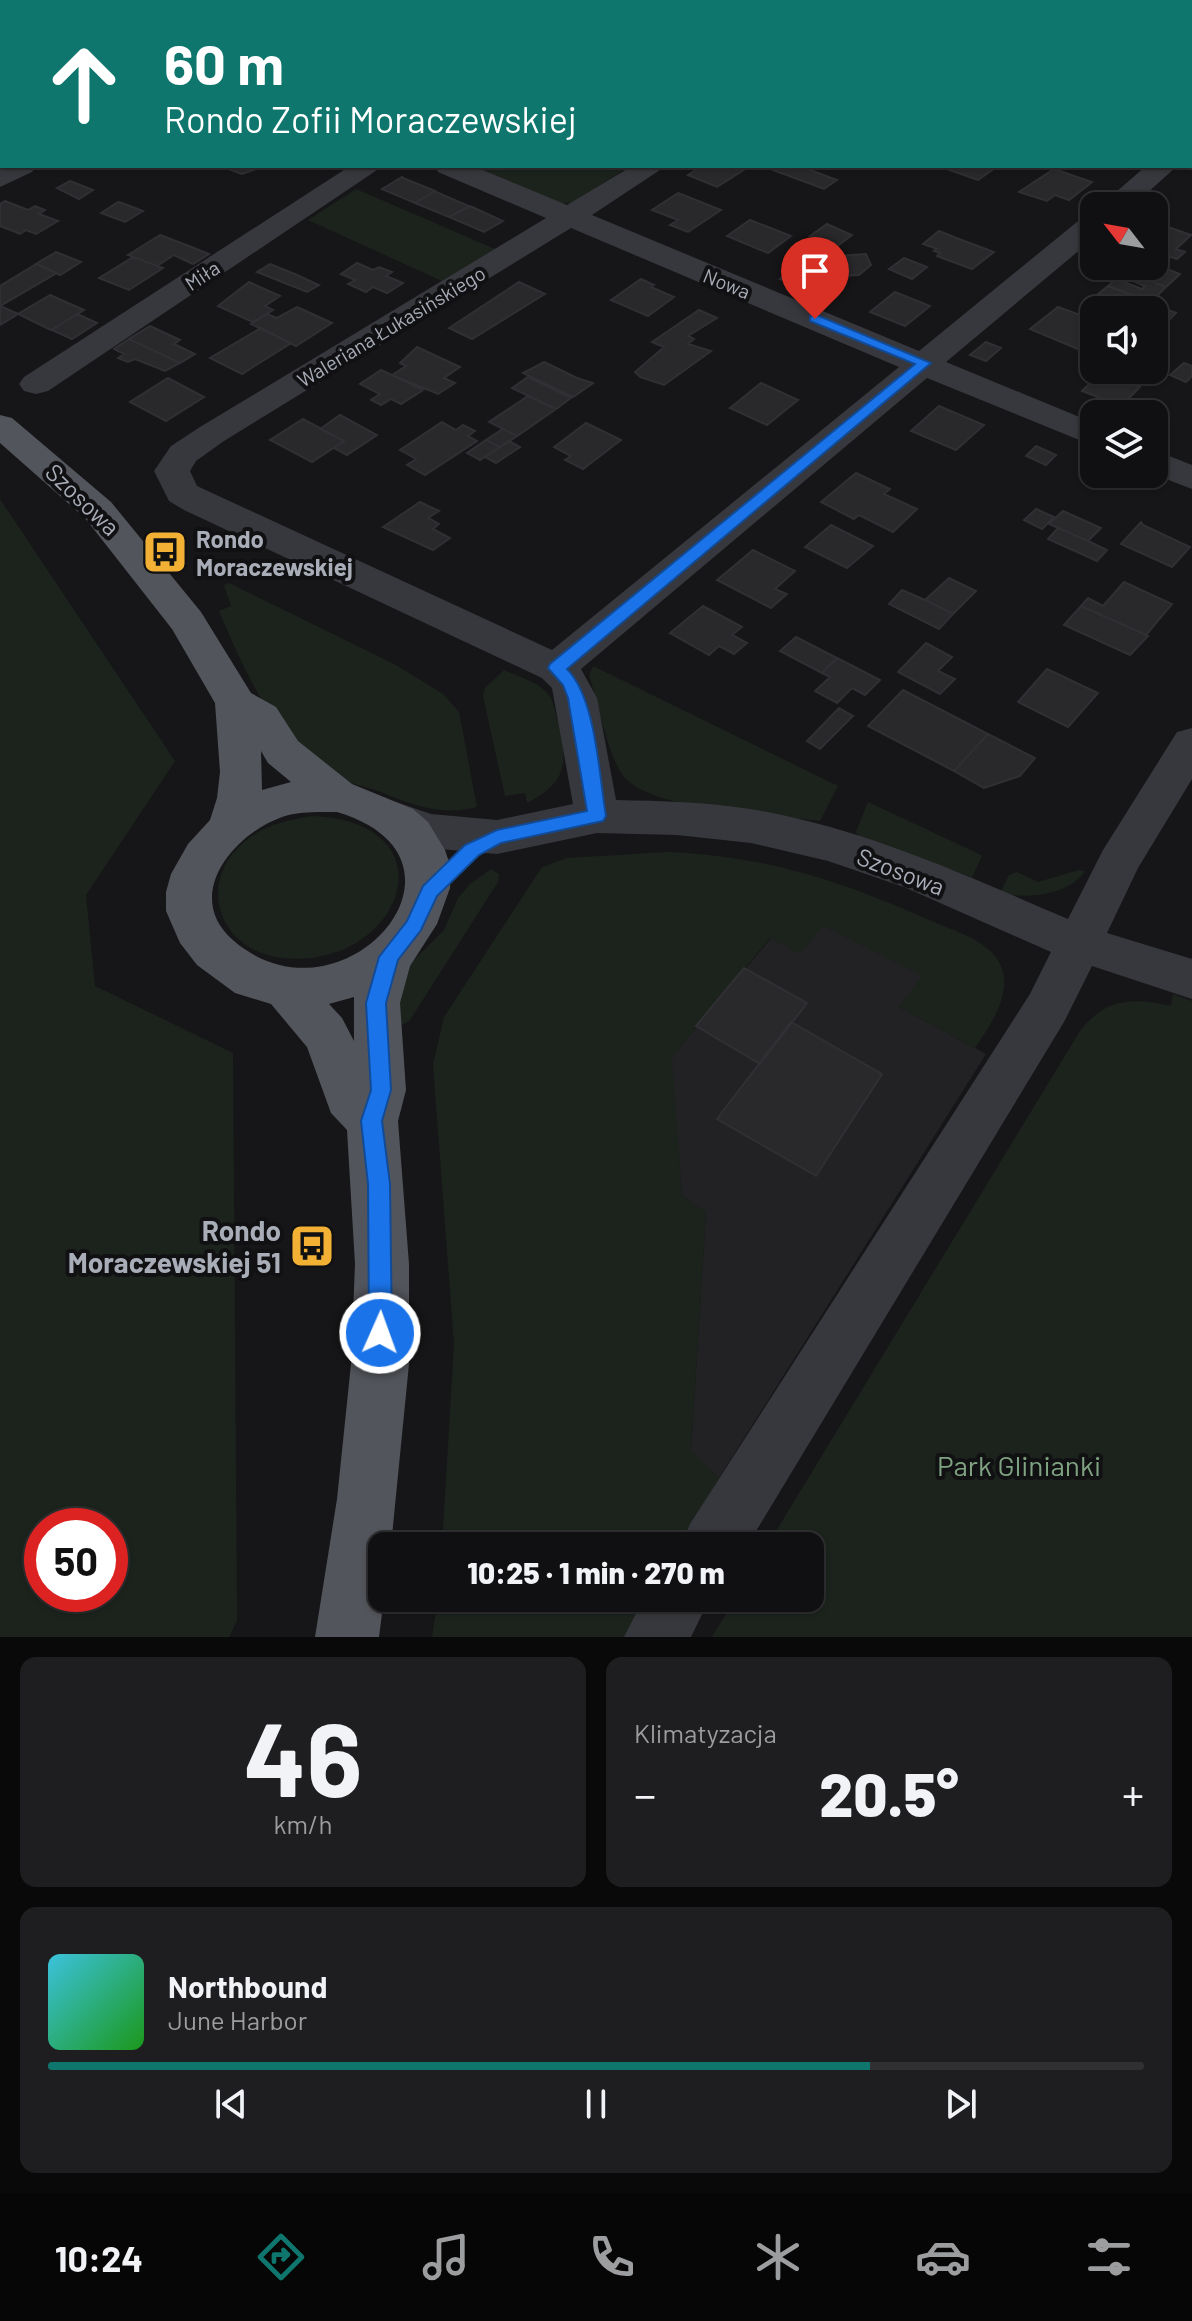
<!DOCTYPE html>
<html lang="pl">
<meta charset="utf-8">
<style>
body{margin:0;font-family:Barlow,sans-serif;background:#1e1e20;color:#f1f3f6;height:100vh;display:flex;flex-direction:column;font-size:30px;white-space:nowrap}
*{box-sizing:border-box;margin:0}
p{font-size:26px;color:#9c9d9f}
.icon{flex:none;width:44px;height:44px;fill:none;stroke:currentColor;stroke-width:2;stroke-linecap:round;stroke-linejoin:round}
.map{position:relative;height:1637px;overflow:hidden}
.details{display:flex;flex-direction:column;gap:20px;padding:20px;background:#09090a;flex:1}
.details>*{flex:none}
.top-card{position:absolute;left:0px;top:0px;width:1192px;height:168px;box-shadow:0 2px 6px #0004,0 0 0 2px #303032;background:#0f766e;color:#fff;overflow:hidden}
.needle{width:52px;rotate:301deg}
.controls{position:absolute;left:1080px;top:192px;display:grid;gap:16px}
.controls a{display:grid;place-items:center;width:88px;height:88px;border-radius:16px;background:#101012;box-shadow:0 2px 6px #0004,0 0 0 2px #303032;font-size:40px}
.speed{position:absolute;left:24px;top:1508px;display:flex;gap:16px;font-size:40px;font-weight:700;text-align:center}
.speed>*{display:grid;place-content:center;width:104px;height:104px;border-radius:50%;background:#101012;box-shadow:0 2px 6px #0004,0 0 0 2px #303032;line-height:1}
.speed .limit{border:12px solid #d22;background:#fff;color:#111}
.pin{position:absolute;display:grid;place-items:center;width:68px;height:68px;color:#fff;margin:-82px -34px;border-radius:50% 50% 50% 0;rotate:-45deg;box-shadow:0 0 8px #0007}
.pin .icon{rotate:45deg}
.me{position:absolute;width:88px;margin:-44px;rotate:2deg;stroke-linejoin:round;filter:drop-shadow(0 0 6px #0008)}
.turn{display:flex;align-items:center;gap:28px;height:168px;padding:0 32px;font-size:36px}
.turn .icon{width:104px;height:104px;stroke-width:2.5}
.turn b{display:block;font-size:56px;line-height:68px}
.big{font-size:60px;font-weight:800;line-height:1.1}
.details .card{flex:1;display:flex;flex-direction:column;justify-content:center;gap:12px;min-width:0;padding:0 28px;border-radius:16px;background:#1e1e20}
.details .dial{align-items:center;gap:0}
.dial b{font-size:104px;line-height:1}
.song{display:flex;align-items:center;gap:24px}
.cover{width:96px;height:96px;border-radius:12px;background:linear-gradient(135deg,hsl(190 70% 55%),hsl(120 70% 35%))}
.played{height:8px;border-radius:4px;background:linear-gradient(90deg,#0f766e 75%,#303032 75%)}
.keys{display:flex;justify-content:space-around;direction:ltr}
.heat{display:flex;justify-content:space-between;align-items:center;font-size:44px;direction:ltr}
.details .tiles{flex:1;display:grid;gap:20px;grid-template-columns:1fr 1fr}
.card:last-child{grid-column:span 2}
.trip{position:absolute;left:368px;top:1532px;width:456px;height:80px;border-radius:16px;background:#101012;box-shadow:0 2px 6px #0004,0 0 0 2px #303032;font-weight:800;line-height:80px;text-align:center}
.dock{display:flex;height:128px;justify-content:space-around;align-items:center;background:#060607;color:#9c9d9f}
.dock .icon{width:56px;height:56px}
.dock .on{color:#0f766e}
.dock b{font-size:36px;color:#f1f3f6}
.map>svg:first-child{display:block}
</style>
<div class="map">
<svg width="1192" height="1637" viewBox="0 0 1192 1637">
<rect width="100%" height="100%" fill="#161618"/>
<path fill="#222225" d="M823,925L923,976L899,1007L986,1054L719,1478L691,1451L706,1212L682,1196L671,1058L771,938Z"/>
<path fill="#1c231d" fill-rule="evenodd" d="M468,166H630L571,203H561Z
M356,189L495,249L442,281L308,220Z
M0,499L175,761L86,895L95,986L233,1053L237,1621L229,1637H0ZM42,1526H110V1594H42Z
M229,583L396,665L443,694L459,712L477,807C442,816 414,806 381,792C368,787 353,785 340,778C275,742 247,677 219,611L231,606L224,585Z
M593,666L838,786L820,821C774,815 647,811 622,774C607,751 598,703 589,675Z
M504,670C517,676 538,682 547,693C554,700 555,712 558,722C568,762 568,782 527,803L525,793L505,796L483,696L485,688Z
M868,802L977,853L982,856L972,877L859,836L856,832Z
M312,816C456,822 402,970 283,958C220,952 194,883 245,841C264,825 288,820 312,816Z
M669,852C771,857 842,881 934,922C955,931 983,939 997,959C1017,988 991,1024 975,1048L899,1007L922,976L823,925L801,954L770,938L672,1057L682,1196L706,1212L691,1450L719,1478L680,1546H442L454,1345L433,1064L444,1017L542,867L567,858Z
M491,869L499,874L498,882L410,1020L400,1026L390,1014L408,966L444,930L458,898L470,884Z
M1079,870L1085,871C1068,896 1027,899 1000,893L1009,875L1017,872L1038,882Z
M1173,994L1192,1001V1637H712L736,1598H810V1546H767L1080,1031C1104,999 1133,997 1171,1006Z
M438,1598H651L629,1637H432Z"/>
<path fill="#29292c" stroke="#303034" stroke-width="2" d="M1016,0H1093L1099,2H1022Z
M220,166H258L262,167L242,174Z
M702,166H750L717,187L688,175Z
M800,166L837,180L824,189L765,167Z
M938,166H998L978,180Z
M1054,169L1092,182L1069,200L1055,195L1047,201L1019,192Z
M402,177L403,178L435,191L415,203L382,189Z
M70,181L93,190L79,199L57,188Z
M435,191L436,192L469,206L449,217L415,203Z
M678,193L721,210L688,232L670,225L678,220L652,210Z
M5,201L28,210L35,206L45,210L39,214L58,221L36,234L26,230L20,234L0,226V204Z
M118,202L122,203L143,211L125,222L101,213Z
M470,206L503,221L484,232L449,217Z
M750,220L791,236L768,253L727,236Z
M1154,222L1191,235L1176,249L1185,252L1177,259L1168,256L1161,261L1154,259Z
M827,224L847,233L852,235L836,247L810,236Z
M939,231L959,239L994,252L972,269L937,256L940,253L934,251L937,249L923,244Z
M160,235L194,248L209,254L193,264L174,255L157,266L128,255Z
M56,252L81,262L60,275L36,264Z
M829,253L837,256L866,254L871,265L859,275L841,276L818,294L780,279L812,255L822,258Z
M133,257L163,268L129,290L99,278Z
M904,258L927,267L912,279L889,269Z
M357,263L373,270L379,267L392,272L386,276L403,283L387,293L373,287L366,292L348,284L355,280L341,274Z
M36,264L57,273L0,306V286Z
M270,264L297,275L319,285L307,292L257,272Z
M1167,269L1180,274L1166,287L1142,278L1148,273Z
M1140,277L1166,287L1151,302L1108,286L1116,279L1142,289L1145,286L1135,282Z
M641,279L654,285L651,287L674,297L648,316L611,300Z
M249,282L280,296L265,306L273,310L253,322L218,306Z
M519,282L545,294L472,339L449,328Z
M1108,286L1151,302L1142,310H1134L1096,296Z
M895,292L930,306L905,326L870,312Z
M50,295L84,310L51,330L18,314Z
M1150,303L1176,313L1168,321L1154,316V310H1142Z
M0,306L18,314L0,325Z
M297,307L332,323L296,346L251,324L267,314L277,318Z
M1058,307L1086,317L1081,321L1094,326V335L1078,349L1030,329Z
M699,310L717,318L688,336L694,339L688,344L711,351L664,385L640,377L635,372L664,347L652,342Z
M77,314L97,323L72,339L52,330Z
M150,326L180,340L174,344L195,354L180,363L129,339Z
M261,328L291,343L242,374L210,358Z
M129,339L157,352L180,363L165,371L135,359L128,362L118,358L124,354L114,349Z
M986,342L1001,348L986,361L970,355Z
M417,347L460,367L444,378L455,383L438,394L392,375L406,366L400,363Z
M544,362L577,378L593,383L573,397L523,373Z
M1184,363L1192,366V376L1186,382L1170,375Z
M381,370L392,375L423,390L401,404L391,399L381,405L371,400L380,394L360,384Z
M1102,372L1114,377L1119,372L1129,376L1124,381L1140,387L1121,406L1082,391Z
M528,377L571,398L556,409L512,388Z
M168,378L204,397L166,421L130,402Z
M761,383L798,400L767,425L730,408Z
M528,396L556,409L517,436L489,422Z
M939,406L984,425L956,450L911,431Z
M340,415L377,435L347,455L334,448L344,441L320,429Z
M303,419L316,426L344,441L312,462L270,440Z
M442,422L456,430L463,425L475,431L468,436L477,441L425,475L407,465L416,459L400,450Z
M586,423L621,440L583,469L565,460L571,456L554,447Z
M503,429L517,436L500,447L486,440Z
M486,440L500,447L480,460L467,453Z
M509,441L520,447L496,463L485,457Z
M1036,446L1056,455L1046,465L1026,456Z
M856,473L890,489L884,494L917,509L893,532L859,515L854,519L821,502Z
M420,502L439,511L428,518L439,524L433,529L450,538L433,550L383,527Z
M1036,509L1054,517L1042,529L1024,520Z
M1063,511L1101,528L1088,541L1049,524Z
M1141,522L1143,525L1190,547L1172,567L1121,544Z
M831,525L873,546L847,568L805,547Z
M1058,528L1088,541L1107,550L1097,561L1048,539Z
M753,550L795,571L775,589L787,594L771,608L717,580Z
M949,578L976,591L953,614L925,600Z
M1124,582L1172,604L1146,635L1081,606L1088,598L1103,606Z
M902,590L925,600L953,614L939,629L889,604Z
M703,606L742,627L732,635L747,643L734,654L719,646L709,655L670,633Z
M1081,606L1146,635L1148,636L1130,655L1064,625Z
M796,637L837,658L822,673L780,651Z
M926,643L952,657L938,671L955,679L940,694L898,672Z
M837,658L880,680L865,695L852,688L837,703L815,691L830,677L822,673Z
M1047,669L1098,693L1068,727L1018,702Z
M903,690L988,734L954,771L868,726Z
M839,708L853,716L820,749L807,741Z
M988,734L1035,758L1020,776L984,788L954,771Z
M744,968L807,1003L760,1064L696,1026Z
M791,1022L882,1074L816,1176L717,1119Z"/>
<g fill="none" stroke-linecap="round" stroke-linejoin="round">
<path fill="#37383d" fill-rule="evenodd" d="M619,0H650L651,2H620Z
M0,166L2,165L36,166L32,172L0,187Z
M350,166H383L48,391L36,394L24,391L19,384L24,377Z
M434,166H473L567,205L632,166H666L592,215L919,351L1083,217L1094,214V238L946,362L1094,423V446L927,378L581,669L597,698L616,800C661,801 706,802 750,809C861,827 965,875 1068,919L1103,850L1177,732L1192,728V779L1138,868L1107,933L1192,959V999L1092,966L1064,1022L747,1546H681L690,1524L1030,994L1051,952L904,887L828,861L751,843L677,835L597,833L497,854L429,848L380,831L374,819L380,807L396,802L431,814L497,820L573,804L552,688L542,678L184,510L169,501L154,471L171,446L200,427L546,218L438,172ZM571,228L899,367L552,650L197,486L190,471L196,461L224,441Z
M1146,166H1177L1133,206H1100Z
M1154,450L1192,465V489L1153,474Z
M644,1598H710L691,1637H624Z"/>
<path fill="#53555c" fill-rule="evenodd" d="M0,415L12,418L111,502L201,612L251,693L276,707L298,741L352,784L413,809L428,822L445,850L451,868L450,888L437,924L410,966L400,1003L406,1090L398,1121L409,1264V1364L391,1546H382L384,1598L379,1637H315L337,1499L351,1364L355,1264L347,1130L331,1113L307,1047L271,1004L235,993L197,965L180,943L166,911V892L171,874L188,844L210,820L217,798L220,772L215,703L172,629L85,518L0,443ZM261,751L268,763L291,782L262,790ZM337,812C495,859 343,1034 234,941C182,897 232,835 282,817C299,811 320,812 337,812ZM354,997V1041L342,1018L329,1004Z"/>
</g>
<path fill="#1a73e8" stroke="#114b97" stroke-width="2" d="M810,316H819L931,363L567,669C596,698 599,775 606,816L603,821L501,843L479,855L437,896L421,930L398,960L386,1003L391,1090L382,1121L390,1184L392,1333L388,1341L380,1344L372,1341L369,1333L368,1184L361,1121L371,1090L366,1003L379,957L407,921L423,886L465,845L497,830L587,811L568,698L563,685L548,668L550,664L915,364L810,321Z"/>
<defs>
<g id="bus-square" transform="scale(2.3)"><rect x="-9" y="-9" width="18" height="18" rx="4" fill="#f2b134" stroke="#111113"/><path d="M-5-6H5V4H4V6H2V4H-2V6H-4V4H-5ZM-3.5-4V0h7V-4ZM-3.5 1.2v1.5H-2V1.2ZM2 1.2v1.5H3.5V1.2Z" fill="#111"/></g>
</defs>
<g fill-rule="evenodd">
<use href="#bus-square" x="165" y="552"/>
<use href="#bus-square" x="312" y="1246"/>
</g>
<g text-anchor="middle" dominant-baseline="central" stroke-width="8" stroke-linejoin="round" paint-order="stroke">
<g font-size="20" fill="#a8adb8" stroke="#111113">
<text transform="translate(202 275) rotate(-33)">Miła</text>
<text transform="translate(727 283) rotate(22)">Nowa</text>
<text transform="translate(391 326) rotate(-31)">Waleriana Łukasińskiego</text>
</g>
<g font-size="24" fill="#a8adb8" stroke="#111113">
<text transform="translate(83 499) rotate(44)">Szosowa</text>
<text transform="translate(901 871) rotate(21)">Szosowa</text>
</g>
<g font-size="24" font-weight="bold" fill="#a8adb8" stroke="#111113" text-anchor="start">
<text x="196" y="538">Rondo<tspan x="196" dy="28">Moraczewskiej</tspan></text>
</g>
<g font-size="28" font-weight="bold" fill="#a8adb8" stroke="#111113" text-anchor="end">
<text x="281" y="1230">Rondo<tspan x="281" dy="32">Moraczewskiej 51</tspan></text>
</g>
<g font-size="28" fill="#7fa381" stroke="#111113">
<text x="1019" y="1465">Park Glinianki</text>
</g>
</g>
</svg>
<div class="controls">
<a><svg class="needle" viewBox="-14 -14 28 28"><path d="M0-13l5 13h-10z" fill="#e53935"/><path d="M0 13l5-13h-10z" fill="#9c9d9f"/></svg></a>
<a><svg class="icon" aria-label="sound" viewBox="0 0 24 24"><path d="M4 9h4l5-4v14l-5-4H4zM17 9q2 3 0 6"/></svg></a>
<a><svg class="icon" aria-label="layers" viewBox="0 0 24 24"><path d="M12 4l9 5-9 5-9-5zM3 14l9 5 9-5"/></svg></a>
</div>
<div class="speed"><div class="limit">50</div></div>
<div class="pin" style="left:815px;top:319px;background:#d93025"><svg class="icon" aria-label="arrive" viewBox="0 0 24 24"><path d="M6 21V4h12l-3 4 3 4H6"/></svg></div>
<svg class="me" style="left:380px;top:1333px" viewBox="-20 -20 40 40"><circle r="17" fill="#1a73e8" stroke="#fff" stroke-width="3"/><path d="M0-11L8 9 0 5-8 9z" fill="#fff"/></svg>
<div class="trip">10:25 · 1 min · 270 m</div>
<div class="top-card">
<div class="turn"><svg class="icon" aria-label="ahead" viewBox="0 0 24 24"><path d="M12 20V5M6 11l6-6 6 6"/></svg><div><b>60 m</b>Rondo Zofii Moraczewskiej</div></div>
</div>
</div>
<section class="details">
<div class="tiles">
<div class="card dial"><b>46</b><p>km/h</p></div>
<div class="card"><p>Klimatyzacja</p>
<div class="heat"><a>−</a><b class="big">20.5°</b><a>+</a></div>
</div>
<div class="card">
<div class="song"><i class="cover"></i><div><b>Northbound</b><p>June Harbor</p></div></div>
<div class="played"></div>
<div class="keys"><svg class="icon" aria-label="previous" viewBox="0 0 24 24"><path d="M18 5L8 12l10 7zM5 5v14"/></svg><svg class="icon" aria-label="pause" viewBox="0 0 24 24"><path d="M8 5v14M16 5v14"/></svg><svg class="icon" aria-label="next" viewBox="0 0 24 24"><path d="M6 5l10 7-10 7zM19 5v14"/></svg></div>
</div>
</div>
</section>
<nav class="dock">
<b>10:24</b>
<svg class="icon on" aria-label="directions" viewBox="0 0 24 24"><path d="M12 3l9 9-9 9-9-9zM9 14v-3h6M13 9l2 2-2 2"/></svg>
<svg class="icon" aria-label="music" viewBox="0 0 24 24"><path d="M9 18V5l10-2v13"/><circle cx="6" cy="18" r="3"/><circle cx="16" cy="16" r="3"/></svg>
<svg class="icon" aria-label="phone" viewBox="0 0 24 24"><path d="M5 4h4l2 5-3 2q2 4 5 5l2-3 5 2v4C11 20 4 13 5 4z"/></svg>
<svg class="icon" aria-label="climate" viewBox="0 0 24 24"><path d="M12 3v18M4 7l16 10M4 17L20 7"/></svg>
<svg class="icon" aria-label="car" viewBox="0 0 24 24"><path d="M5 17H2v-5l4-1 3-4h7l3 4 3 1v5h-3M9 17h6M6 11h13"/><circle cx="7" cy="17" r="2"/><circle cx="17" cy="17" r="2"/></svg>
<svg class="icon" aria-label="filters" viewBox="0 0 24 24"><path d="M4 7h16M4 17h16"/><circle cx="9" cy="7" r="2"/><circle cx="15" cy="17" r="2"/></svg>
</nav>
